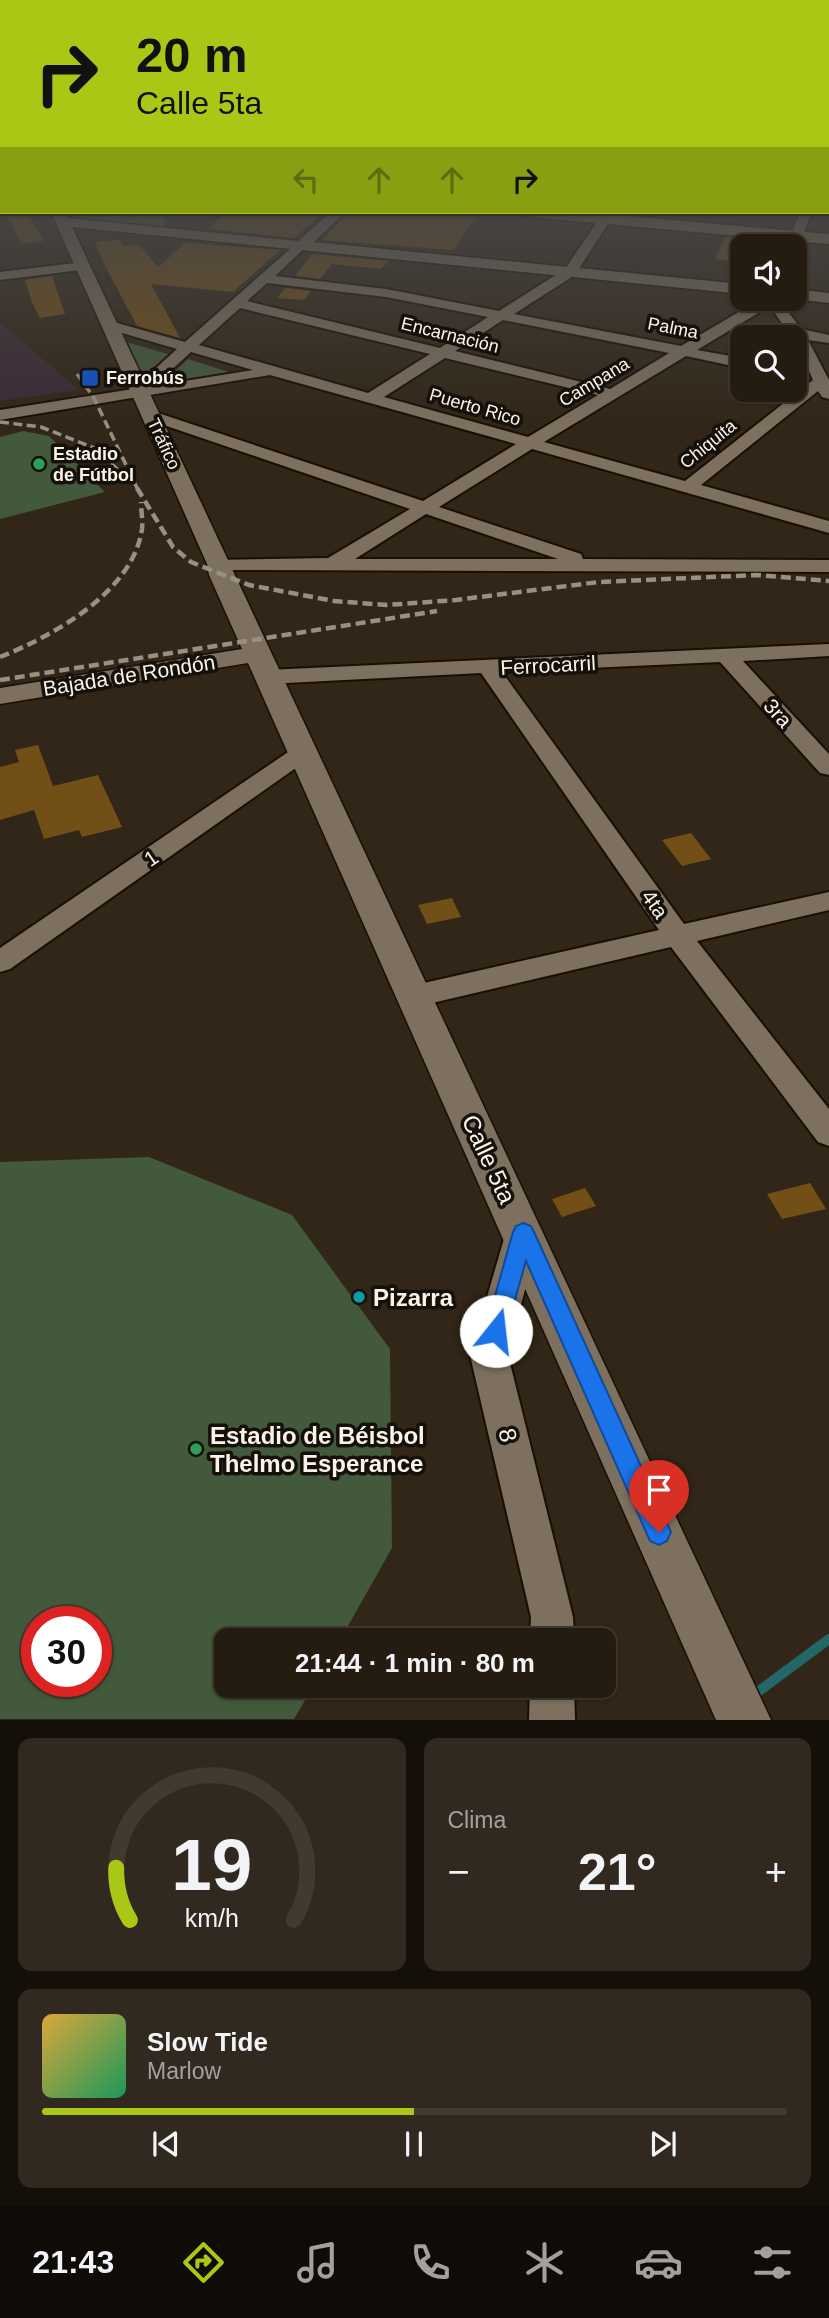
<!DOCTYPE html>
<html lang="es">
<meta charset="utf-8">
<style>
body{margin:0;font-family:Helvetica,sans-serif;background:#31291f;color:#f1f3f6;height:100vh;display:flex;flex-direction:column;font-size:26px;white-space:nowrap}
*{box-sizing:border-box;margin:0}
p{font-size:23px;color:#a3a19f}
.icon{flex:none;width:38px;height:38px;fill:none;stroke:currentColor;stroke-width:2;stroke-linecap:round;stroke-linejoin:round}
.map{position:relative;height:1720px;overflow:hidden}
.side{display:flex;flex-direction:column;gap:18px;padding:18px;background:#140f09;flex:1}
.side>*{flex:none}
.guide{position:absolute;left:0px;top:0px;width:830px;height:214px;box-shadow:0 2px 5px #0004,0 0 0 2px #423a31;background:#abc716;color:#111;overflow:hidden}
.buttons{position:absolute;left:730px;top:234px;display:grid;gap:14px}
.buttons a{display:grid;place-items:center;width:77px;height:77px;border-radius:14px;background:#251c11;box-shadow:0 2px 5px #0004,0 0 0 2px #423a31;font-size:35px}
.speed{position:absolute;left:21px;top:1606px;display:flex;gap:14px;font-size:35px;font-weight:700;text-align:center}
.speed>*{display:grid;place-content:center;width:91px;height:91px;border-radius:50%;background:#251c11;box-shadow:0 2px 5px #0004,0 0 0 2px #423a31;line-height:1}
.speed .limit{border:10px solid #d22;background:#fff;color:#111}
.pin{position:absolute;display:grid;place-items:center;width:60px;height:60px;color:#fff;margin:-72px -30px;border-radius:50% 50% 50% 0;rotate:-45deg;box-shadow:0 0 7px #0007}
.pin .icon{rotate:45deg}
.me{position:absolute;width:77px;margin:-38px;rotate:16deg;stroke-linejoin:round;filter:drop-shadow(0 0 5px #0008)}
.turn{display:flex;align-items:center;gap:24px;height:147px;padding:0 21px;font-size:32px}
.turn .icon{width:91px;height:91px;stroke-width:2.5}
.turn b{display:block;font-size:49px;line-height:60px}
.lanes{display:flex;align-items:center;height:66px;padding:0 21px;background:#0003;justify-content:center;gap:35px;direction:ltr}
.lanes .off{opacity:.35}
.big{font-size:52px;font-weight:800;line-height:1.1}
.side .widget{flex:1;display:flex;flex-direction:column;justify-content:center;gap:10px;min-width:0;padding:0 24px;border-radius:14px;background:#31291f}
.side .dial{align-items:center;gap:0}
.dial svg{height:182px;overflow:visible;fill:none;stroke:#423a31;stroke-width:7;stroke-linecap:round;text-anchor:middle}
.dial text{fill:#f1f3f6;stroke:none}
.song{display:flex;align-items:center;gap:21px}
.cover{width:84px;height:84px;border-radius:10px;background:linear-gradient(135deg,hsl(40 70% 55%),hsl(150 70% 35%))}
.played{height:7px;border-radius:4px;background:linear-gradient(90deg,#abc716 50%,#423a31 50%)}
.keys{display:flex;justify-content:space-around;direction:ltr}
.heat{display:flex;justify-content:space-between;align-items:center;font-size:38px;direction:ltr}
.side .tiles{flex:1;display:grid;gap:18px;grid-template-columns:1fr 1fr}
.widget:last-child{grid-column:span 2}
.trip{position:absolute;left:214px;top:1628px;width:402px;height:70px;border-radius:14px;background:#251c11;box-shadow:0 2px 5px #0004,0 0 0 2px #423a31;font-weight:800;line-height:70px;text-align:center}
.dock{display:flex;height:112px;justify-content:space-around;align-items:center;background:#0f0b07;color:#a3a19f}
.dock .icon{width:49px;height:49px}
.dock .on{color:#abc716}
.dock b{font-size:32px;color:#f1f3f6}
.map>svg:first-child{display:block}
</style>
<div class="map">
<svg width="829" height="1720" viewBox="0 0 829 1720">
<rect width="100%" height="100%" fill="#312617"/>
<path fill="#3b2a34" d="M0,322L79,390L0,401Z"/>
<path fill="#3b2d17" d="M572,212H709L702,223Z"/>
<path fill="#43593c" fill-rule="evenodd" d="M126,342L168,354L143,377Z
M188,359L232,373L161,384Z
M23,431L49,436L105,492L0,519V437Z
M149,1157L292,1215L390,1349L392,1548L340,1640H226V1685H314L294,1719H0V1162ZM96,1622V1682H37V1622Z"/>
<path fill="#416535" d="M74,212H162L165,227L78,219Z"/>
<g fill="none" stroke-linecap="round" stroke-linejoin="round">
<path stroke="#236768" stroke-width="10" d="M751,1697L829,1639"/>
</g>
<path fill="#714f17" d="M4,212H26L44,241L22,244Z
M227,212H324L294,238L208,229Z
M348,212H458L478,214L454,250L323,240Z
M725,237L767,241L765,246L742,244V262L715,259Z
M120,240L124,246L139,245L158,267L185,243L280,250L233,292L151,284L180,338L137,326L103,262L95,242Z
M312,254L389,261L381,269L332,264L320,279L295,276Z
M52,276L65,314L40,318L32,302L25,280Z
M285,288L311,291L304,300L277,298Z
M38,745L53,786L98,775L122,827L82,837L79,830L44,839L34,810L0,820V767L19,762L15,750Z
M691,833L711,859L682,866L662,840Z
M452,898L461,917L427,924L418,905Z
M810,1183L826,1209L782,1219L767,1194Z
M585,1188L596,1206L562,1217L552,1199Z"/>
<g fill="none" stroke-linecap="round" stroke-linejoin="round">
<g stroke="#190f03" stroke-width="4">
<path id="minor" d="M800,212H812L798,247L794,250V247H786Z
M605,215L611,219L575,275L514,314L681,346L761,299H779L801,329L829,335V343L808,340L829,380V399L822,397L818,391L701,485L829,521V533L532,449L439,507L581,554L583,559L829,560V572L219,570L212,568L209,564L212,560L328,558L410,509L146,419L144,416L146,413H158L423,501L516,444L270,375L0,420V410L133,389L177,349L105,328L103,325L105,322L110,321L185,342L299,241H307L309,244L275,276L386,289L499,311L565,269L601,216ZM267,283L386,297L488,317L440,348L247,301ZM770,306L792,338H794L813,380L685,481L544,442L686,356L742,368V358L697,350ZM240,308L430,354L368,393L199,345ZM503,320L669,353L610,389L455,351ZM191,352L253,370L154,386ZM445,358L598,395L528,437L384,397ZM426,514L558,559H355Z
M83,262L90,266L88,269L0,280V272Z
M829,644V656L743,661L829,754V775L820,773L720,662L502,672L684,924L829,892V910L697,941L829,1109V1146L818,1142L671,947L415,1007L405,1004L400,996L405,988L415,985L659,930L481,673L267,684L259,682L256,677L259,672L267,670Z
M302,746L310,748L314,753L310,758L10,969L0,972V948L294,748Z
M523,1217L535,1222L540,1232L508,1355L573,1617L574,1640H530L531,1617L470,1355L506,1232L511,1222Z
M530,1685H574L575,1720H529Z"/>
</g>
<g stroke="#190f03" stroke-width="3">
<path id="tertiary" d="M51,212H65L68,218L298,241L331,212H346L314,242L742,284V294L72,227L771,1720H716L248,663L0,704V688L242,649L209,575L207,564Z
M794,289L829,293V303L794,299Z"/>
</g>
<g stroke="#190f03" stroke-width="3">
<path id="secondary" d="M522,212H583L829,234V244L530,217Z"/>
</g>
<use href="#minor" fill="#7d705f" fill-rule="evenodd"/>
<use href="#tertiary" fill="#7d705f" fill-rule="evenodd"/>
<use href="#secondary" fill="#8c7955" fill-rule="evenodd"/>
<path stroke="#989084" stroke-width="3.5" stroke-dasharray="9 4.5" stroke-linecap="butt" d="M77,374L94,398L138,490
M0,422L41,427L97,449L129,481"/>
<path stroke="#989084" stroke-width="4.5" stroke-dasharray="10 5" stroke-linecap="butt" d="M137,488L173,547L191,562L249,585L334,601L387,605L456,600L599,582L757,575L829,581
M0,657C53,636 133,592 142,529C143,520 141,511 141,502
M0,680L437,611"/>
</g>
<linearGradient id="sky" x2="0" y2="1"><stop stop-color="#1b150d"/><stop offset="0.44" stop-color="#484747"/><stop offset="1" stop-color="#484747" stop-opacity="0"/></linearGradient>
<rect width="829" height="428" fill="url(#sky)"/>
<path fill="#1a73e8" stroke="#114b97" stroke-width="2" d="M523,1223L531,1226L534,1232L667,1523L671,1532L667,1541L659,1545L650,1541L526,1261L504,1338L496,1341L488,1338L485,1331L513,1232L516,1226Z"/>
<rect fill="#1a4fb4" stroke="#15100a" stroke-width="2.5" x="81" y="369" width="18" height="18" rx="3.5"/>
<g fill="#2e9e5b" stroke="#15100a" stroke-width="2.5">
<circle cx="39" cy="464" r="7"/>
<circle cx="196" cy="1449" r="7"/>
</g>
<circle fill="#0f9aa8" stroke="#15100a" stroke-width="2.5" cx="359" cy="1297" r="7"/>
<g text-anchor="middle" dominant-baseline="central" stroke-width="7" stroke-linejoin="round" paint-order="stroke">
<g font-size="18" fill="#faf3ea" stroke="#15100a">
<text transform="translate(673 328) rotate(11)">Palma</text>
<text transform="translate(450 335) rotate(14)">Encarnación</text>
<text transform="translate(594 382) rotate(-31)">Campana</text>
<text transform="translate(475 407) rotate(16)">Puerto Rico</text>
<text transform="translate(164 444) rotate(65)">Tráfico</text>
<text transform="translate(708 444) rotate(-39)">Chiquita</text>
</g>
<g font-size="18" font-weight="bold" fill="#faf3ea" stroke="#15100a" text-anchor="start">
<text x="106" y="378">Ferrobús</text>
<text x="53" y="454">Estadio<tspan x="53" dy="21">de Fútbol</tspan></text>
</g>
<g font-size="21" fill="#faf3ea" stroke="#15100a">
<text transform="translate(548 665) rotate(-3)">Ferrocarril</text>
<text transform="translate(129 675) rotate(-9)">Bajada de Rondón</text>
<text transform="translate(778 713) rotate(48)">3ra</text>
<text transform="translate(151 858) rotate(-35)">1</text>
<text transform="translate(655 904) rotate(55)">4ta</text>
</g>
<g font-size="24" fill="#faf3ea" stroke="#15100a">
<text transform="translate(489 1159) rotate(65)">Calle 5ta</text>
<text transform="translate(508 1435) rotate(77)">8</text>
</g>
<g font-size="24" font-weight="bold" fill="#faf3ea" stroke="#15100a" text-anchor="start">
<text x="373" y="1297">Pizarra</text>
<text x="210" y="1435">Estadio de Béisbol<tspan x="210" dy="28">Thelmo Esperance</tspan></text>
</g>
</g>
</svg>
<div class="buttons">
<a><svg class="icon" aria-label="sound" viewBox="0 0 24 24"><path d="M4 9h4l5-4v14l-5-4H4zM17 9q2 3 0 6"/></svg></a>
<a><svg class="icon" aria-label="search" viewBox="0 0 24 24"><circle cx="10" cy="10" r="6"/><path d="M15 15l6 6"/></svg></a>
</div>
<div class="speed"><div class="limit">30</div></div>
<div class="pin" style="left:659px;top:1532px;background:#d93025"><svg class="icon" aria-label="arrive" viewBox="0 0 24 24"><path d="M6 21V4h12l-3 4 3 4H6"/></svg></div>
<svg class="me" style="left:496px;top:1331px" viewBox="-20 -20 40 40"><circle r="19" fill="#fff"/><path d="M0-13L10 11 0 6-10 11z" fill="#1a73e8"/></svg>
<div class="trip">21:44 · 1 min · 80 m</div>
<div class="guide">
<div class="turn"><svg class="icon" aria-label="right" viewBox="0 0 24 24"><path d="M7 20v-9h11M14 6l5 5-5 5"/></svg><div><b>20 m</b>Calle 5ta</div></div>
<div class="lanes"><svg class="icon off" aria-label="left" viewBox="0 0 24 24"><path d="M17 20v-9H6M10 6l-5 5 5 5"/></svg><svg class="icon off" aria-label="ahead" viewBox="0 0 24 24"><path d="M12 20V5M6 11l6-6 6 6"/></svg><svg class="icon off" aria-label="ahead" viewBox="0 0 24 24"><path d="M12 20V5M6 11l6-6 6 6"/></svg><svg class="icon" aria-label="right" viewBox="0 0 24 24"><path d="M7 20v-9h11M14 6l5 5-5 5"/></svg></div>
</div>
</div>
<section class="side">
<div class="tiles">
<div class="widget dial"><svg viewBox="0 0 100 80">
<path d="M14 69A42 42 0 1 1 86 69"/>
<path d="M14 69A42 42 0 0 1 8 46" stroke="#abc716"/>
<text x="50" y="56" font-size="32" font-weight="700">19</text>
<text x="50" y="72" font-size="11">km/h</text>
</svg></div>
<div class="widget"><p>Clima</p>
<div class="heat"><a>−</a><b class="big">21°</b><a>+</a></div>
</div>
<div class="widget">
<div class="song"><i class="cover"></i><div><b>Slow Tide</b><p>Marlow</p></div></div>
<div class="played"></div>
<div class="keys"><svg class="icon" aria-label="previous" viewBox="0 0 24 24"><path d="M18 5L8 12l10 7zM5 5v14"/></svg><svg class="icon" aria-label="pause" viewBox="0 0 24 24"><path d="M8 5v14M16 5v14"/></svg><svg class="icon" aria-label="next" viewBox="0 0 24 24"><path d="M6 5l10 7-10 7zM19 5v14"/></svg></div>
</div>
</div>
</section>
<nav class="dock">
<b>21:43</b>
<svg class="icon on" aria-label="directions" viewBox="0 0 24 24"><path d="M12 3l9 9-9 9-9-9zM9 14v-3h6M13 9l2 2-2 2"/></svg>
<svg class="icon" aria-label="music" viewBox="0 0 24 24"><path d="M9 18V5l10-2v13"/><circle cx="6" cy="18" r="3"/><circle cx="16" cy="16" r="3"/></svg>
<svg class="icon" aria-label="phone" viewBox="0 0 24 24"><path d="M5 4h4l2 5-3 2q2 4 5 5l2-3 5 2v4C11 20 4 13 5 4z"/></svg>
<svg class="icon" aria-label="climate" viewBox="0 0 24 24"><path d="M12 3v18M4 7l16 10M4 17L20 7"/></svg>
<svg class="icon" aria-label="car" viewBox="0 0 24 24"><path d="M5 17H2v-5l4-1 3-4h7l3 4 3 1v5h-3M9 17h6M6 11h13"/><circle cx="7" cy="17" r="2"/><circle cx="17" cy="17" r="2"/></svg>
<svg class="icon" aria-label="filters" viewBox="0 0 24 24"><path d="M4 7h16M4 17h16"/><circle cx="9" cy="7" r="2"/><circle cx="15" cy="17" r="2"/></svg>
</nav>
